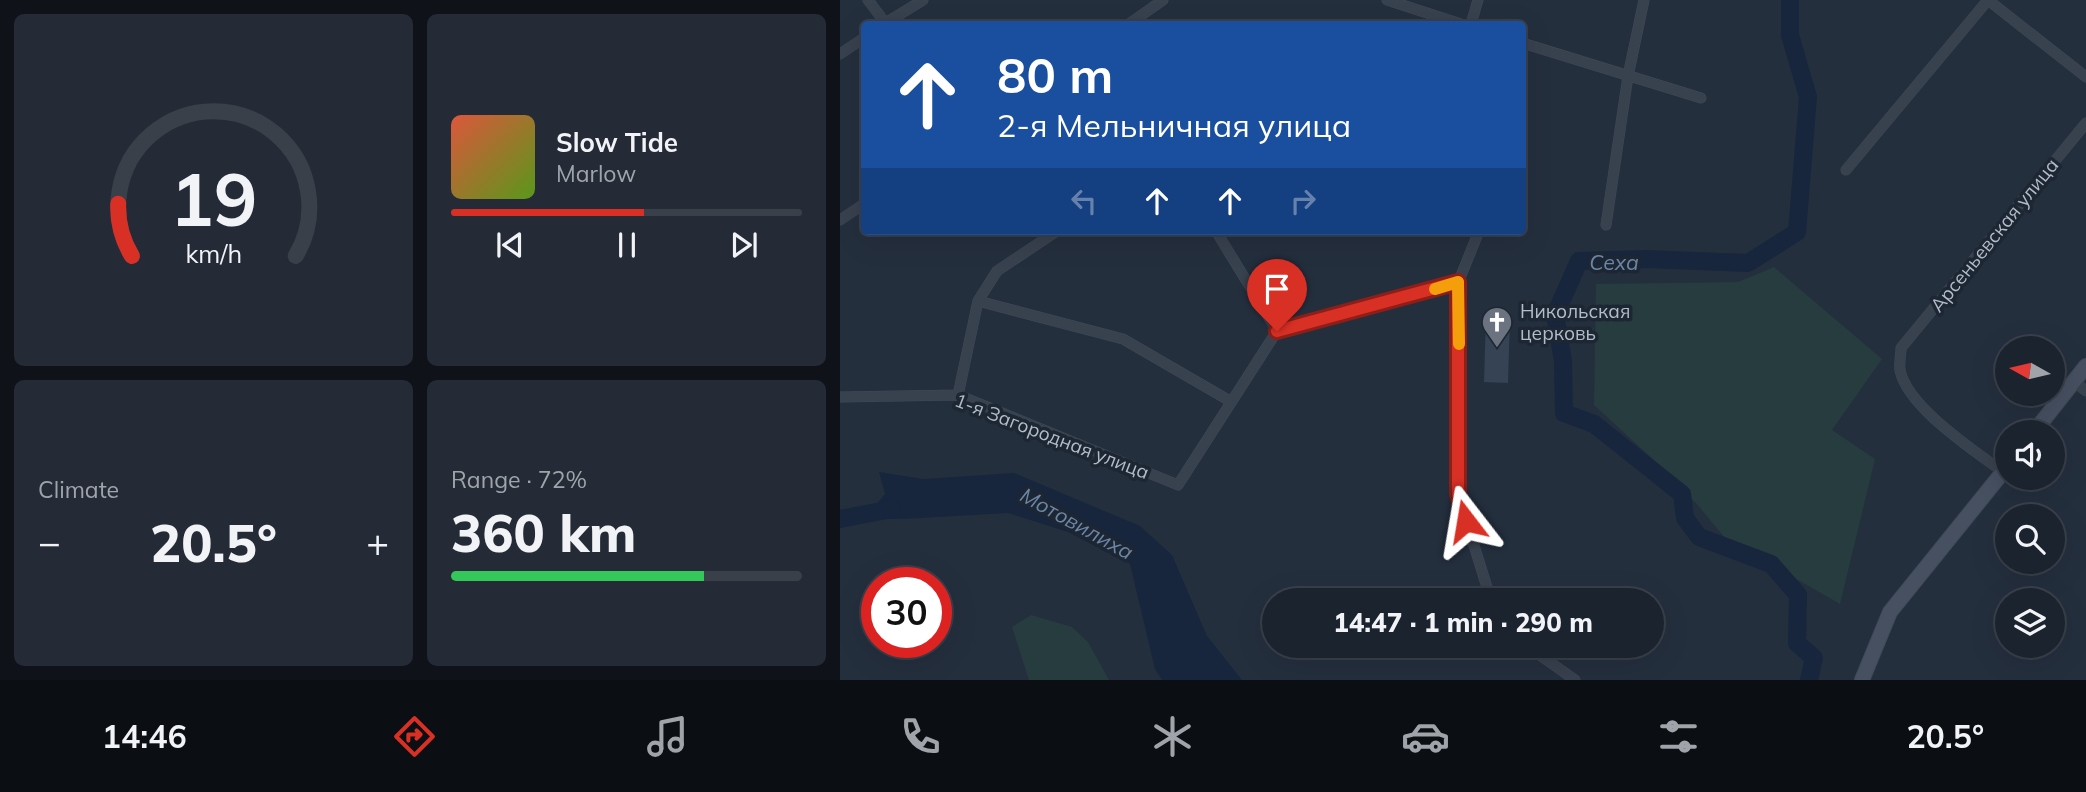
<!DOCTYPE html>
<meta charset="utf-8">
<style>
body{margin:0;font-family:Mulish,sans-serif;background:#242b36;color:#f1f3f6;height:100vh;display:flex;flex-direction:column;font-size:26px;white-space:nowrap}
*{box-sizing:border-box;margin:0}
p{font-size:23px;color:#a0a4aa}
.icon{flex:none;width:38px;height:38px;fill:none;stroke:currentColor;stroke-width:2;stroke-linecap:round;stroke-linejoin:round}
.map{position:relative;flex:1;overflow:hidden}
.sheet{display:flex;flex-direction:column;gap:14px;padding:14px;background:#0f1319;width:840px}
.sheet>*{flex:none}
.guide{position:absolute;left:21px;top:21px;width:665px;height:214px;border-radius:7px;box-shadow:0 7px 28px #0002,0 0 0 2px #39404a;background:#1a4fa0;color:#fff;overflow:hidden}
.needle{width:46px;rotate:278deg}
.tools{position:absolute;left:1155px;top:336px;display:grid;gap:14px}
.tools a{display:grid;place-items:center;width:70px;height:70px;border-radius:50%;background:#1b232e;box-shadow:0 7px 28px #0002,0 0 0 2px #39404a;font-size:35px}
.speed{position:absolute;left:21px;top:567px;display:flex;gap:14px;font-size:35px;font-weight:700;text-align:center}
.speed>*{display:grid;place-content:center;width:91px;height:91px;border-radius:50%;background:#1b232e;box-shadow:0 7px 28px #0002,0 0 0 2px #39404a;line-height:1}
.speed .limit{border:10px solid #d22;background:#fff;color:#111}
.pin{position:absolute;display:grid;place-items:center;width:60px;height:60px;color:#fff;margin:-72px -30px;border-radius:50% 50% 50% 0;rotate:-45deg;box-shadow:0 0 7px #0007}
.pin .icon{rotate:45deg}
.me{position:absolute;width:77px;margin:-38px;rotate:346deg;stroke-linejoin:round;filter:drop-shadow(0 0 5px #0008)}
.turn{display:flex;align-items:center;gap:24px;height:147px;padding:0 21px;font-size:32px}
.turn .icon{width:91px;height:91px;stroke-width:2.5}
.turn b{display:block;font-size:49px;line-height:60px}
.lanes{display:flex;align-items:center;height:66px;padding:0 21px;background:#0003;justify-content:center;gap:35px;direction:ltr}
.lanes .off{opacity:.35}
.big{font-size:52px;font-weight:800;line-height:1.1}
.sheet .tile{flex:1;display:flex;flex-direction:column;justify-content:center;gap:10px;min-width:0;padding:0 24px;border-radius:10px;background:#242b36}
.sheet .dial{align-items:center;gap:0}
.dial svg{height:182px;overflow:visible;fill:none;stroke:#39404a;stroke-width:7;stroke-linecap:round;text-anchor:middle}
.dial text{fill:#f1f3f6;stroke:none}
.song{display:flex;align-items:center;gap:21px}
.cover{width:84px;height:84px;border-radius:10px;background:linear-gradient(135deg,hsl(10 70% 55%),hsl(90 70% 35%))}
.played{height:7px;border-radius:4px;background:linear-gradient(90deg,#d93025 55%,#39404a 55%)}
.keys{display:flex;justify-content:space-around;direction:ltr}
.heat{display:flex;justify-content:space-between;align-items:center;font-size:38px;direction:ltr}
.charge{height:10px;border-radius:5px;background:linear-gradient(90deg,#34c759 72%,#39404a 0)}
.sheet .tiles{flex:1;display:grid;gap:14px;grid-template-columns:repeat(2,1fr)}
.trip{position:absolute;left:422px;top:588px;width:402px;height:70px;border-radius:35px;background:#1b232e;box-shadow:0 7px 28px #0002,0 0 0 2px #39404a;font-weight:800;line-height:70px;text-align:center}
.tabs{display:flex;height:112px;justify-content:space-around;align-items:center;background:#0b0e12;color:#a0a4aa}
.tabs .icon{width:49px;height:49px}
.tabs .on{color:#d93025}
.tabs b{font-size:32px;color:#f1f3f6}
main{display:flex;flex:1;min-height:0}
.map>svg:first-child{display:block}
</style>
<main>
<section class="sheet">
<div class="tiles">
<div class="tile dial"><svg viewBox="0 0 100 80">
<path d="M14 69A42 42 0 1 1 86 69"/>
<path d="M14 69A42 42 0 0 1 8 46" stroke="#d93025"/>
<text x="50" y="56" font-size="32" font-weight="700">19</text>
<text x="50" y="72" font-size="11">km/h</text>
</svg></div>
<div class="tile">
<div class="song"><i class="cover"></i><div><b>Slow Tide</b><p>Marlow</p></div></div>
<div class="played"></div>
<div class="keys"><svg class="icon" aria-label="previous" viewBox="0 0 24 24"><path d="M18 5L8 12l10 7zM5 5v14"/></svg><svg class="icon" aria-label="pause" viewBox="0 0 24 24"><path d="M8 5v14M16 5v14"/></svg><svg class="icon" aria-label="next" viewBox="0 0 24 24"><path d="M6 5l10 7-10 7zM19 5v14"/></svg></div>
</div>
<div class="tile"><p>Climate</p>
<div class="heat"><a>−</a><b class="big">20.5°</b><a>+</a></div>
</div>
<div class="tile"><p>Range · 72%</p><b class="big">360 km</b><div class="charge"></div></div>
</div>
</section>
<div class="map">
<svg width="1246" height="680" viewBox="0 0 1246 680">
<rect width="100%" height="100%" fill="#242f3e"/>
<path fill="#263c3f" d="M934,267L1042,359L992,430L1035,459L1000,604L885,538L856,503L817,463L754,405L756,284L898,282Z
M191,615L232,627L248,642L269,680H189L172,627Z"/>
<path fill="#17263c" d="M39,472L83,479L174,473L300,526L332,555L367,636L402,680H322L315,669L290,564L228,532L168,513L62,519H24L45,494Z"/>
<g fill="none" stroke-linecap="round" stroke-linejoin="round">
<path stroke="#17263c" stroke-width="18" d="M950,0V35L968,97L957,232L908,263L806,259L739,261L715,315L723,361L724,413L754,424L842,494L845,518L859,537L931,564L958,595L957,643L974,658L969,680
M0,519L52,509"/>
</g>
<path fill="#364354" d="M646,316L670,317L668,383L644,382Z"/>
<g fill="none" stroke-linecap="round" stroke-linejoin="round">
<g stroke="#414a57" stroke-width="11">
<path id="street" d="M28,0L46,24
M547,0L621,24
M1148,0L1246,77
M44,24L83,0
M289,24L323,0
M631,24L638,0
M682,43L861,98
M0,54L24,38
M1006,170L1148,0
M0,220L24,204
M766,225L788,76L804,0
M376,231L437,331
M636,231L637,236L618,283V494L651,600
M138,301L283,339L390,401
M437,331L618,283
M1233,381L1246,391
M118,395L138,301L157,271L217,231
M0,397L118,395L338,485L437,331
M1163,472C1134,450 1067,407 1060,370C1059,363 1061,355 1061,348L1246,123
M687,646L735,680"/>
</g>
<g stroke="#414a57" stroke-width="16">
<path id="secondary" d="M1194,432L1246,366
M1022,680L1050,612L1167,467"/>
</g>
<use href="#street" stroke="#38414e" stroke-width="10"/>
<use href="#secondary" stroke="#465061" stroke-width="14"/>
</g>
<g fill="none" stroke-linecap="round" stroke-linejoin="round">
<g stroke="#8d1f18" stroke-width="18">
<path id="route" d="M437,331L618,282V494L626,521"/>
</g>
<use href="#route" stroke="#d93025" stroke-width="12"/>
<path stroke="#f59e0b" stroke-width="12" d="M595,289L618,282L619,344"/>
</g>
<defs>
<g id="church-pin" transform="scale(1.575)"><path d="M0 17L-7.5 6A9.5 9.5 0 1 1 7.5 6Z" fill="#6b7280" stroke="#1d2633"/><path d="M-1.2-6h2.4v3.5h3.3v2.4h-3.3V6h-2.4V-.1h-3.3v-2.4h3.3Z" fill="#fff"/></g>
</defs>
<g fill-rule="evenodd">
<use href="#church-pin" x="657" y="322"/>
</g>
<g text-anchor="middle" dominant-baseline="central" stroke-width="7" stroke-linejoin="round" paint-order="stroke">
<g font-size="19" fill="#b4bcc9" stroke="#1d2633">
<text transform="translate(1154 235) rotate(-51)">Арсеньевская улица</text>
<text transform="translate(212 436) rotate(21)">1-я Загородная улица</text>
</g>
<g font-size="19" fill="#b4bcc9" stroke="#1d2633" text-anchor="start">
<text x="680" y="311">Никольская<tspan x="680" dy="22">церковь</tspan></text>
</g>
<g font-size="21" font-style="italic" fill="#6d86a8" stroke="#1d2633">
<text x="774" y="262">Сеха</text>
<text transform="translate(237 523) rotate(29)">Мотовилиха</text>
</g>
</g>
</svg>
<div class="tools">
<a><svg class="needle" viewBox="-14 -14 28 28"><path d="M0-13l5 13h-10z" fill="#e53935"/><path d="M0 13l5-13h-10z" fill="#a0a4aa"/></svg></a>
<a><svg class="icon" aria-label="sound" viewBox="0 0 24 24"><path d="M4 9h4l5-4v14l-5-4H4zM17 9q2 3 0 6"/></svg></a>
<a><svg class="icon" aria-label="search" viewBox="0 0 24 24"><circle cx="10" cy="10" r="6"/><path d="M15 15l6 6"/></svg></a>
<a><svg class="icon" aria-label="layers" viewBox="0 0 24 24"><path d="M12 4l9 5-9 5-9-5zM3 14l9 5 9-5"/></svg></a>
</div>
<div class="speed"><div class="limit">30</div></div>
<div class="pin" style="left:437px;top:331px;background:#d93025"><svg class="icon" aria-label="arrive" viewBox="0 0 24 24"><path d="M6 21V4h12l-3 4 3 4H6"/></svg></div>
<svg class="me" style="left:626px;top:521px" viewBox="-20 -20 40 40"><path d="M0-17L14 15 0 8-14 15z" fill="#d93025" stroke="#fff" stroke-width="4"/></svg>
<div class="trip">14:47 · 1 min · 290 m</div>
<div class="guide">
<div class="turn"><svg class="icon" aria-label="ahead" viewBox="0 0 24 24"><path d="M12 20V5M6 11l6-6 6 6"/></svg><div><b>80 m</b>2-я Мельничная улица</div></div>
<div class="lanes"><svg class="icon off" aria-label="left" viewBox="0 0 24 24"><path d="M17 20v-9H6M10 6l-5 5 5 5"/></svg><svg class="icon" aria-label="ahead" viewBox="0 0 24 24"><path d="M12 20V5M6 11l6-6 6 6"/></svg><svg class="icon" aria-label="ahead" viewBox="0 0 24 24"><path d="M12 20V5M6 11l6-6 6 6"/></svg><svg class="icon off" aria-label="right" viewBox="0 0 24 24"><path d="M7 20v-9h11M14 6l5 5-5 5"/></svg></div>
</div>
</div>
</main>
<nav class="tabs">
<b>14:46</b>
<svg class="icon on" aria-label="directions" viewBox="0 0 24 24"><path d="M12 3l9 9-9 9-9-9zM9 14v-3h6M13 9l2 2-2 2"/></svg>
<svg class="icon" aria-label="music" viewBox="0 0 24 24"><path d="M9 18V5l10-2v13"/><circle cx="6" cy="18" r="3"/><circle cx="16" cy="16" r="3"/></svg>
<svg class="icon" aria-label="phone" viewBox="0 0 24 24"><path d="M5 4h4l2 5-3 2q2 4 5 5l2-3 5 2v4C11 20 4 13 5 4z"/></svg>
<svg class="icon" aria-label="climate" viewBox="0 0 24 24"><path d="M12 3v18M4 7l16 10M4 17L20 7"/></svg>
<svg class="icon" aria-label="car" viewBox="0 0 24 24"><path d="M5 17H2v-5l4-1 3-4h7l3 4 3 1v5h-3M9 17h6M6 11h13"/><circle cx="7" cy="17" r="2"/><circle cx="17" cy="17" r="2"/></svg>
<svg class="icon" aria-label="filters" viewBox="0 0 24 24"><path d="M4 7h16M4 17h16"/><circle cx="9" cy="7" r="2"/><circle cx="15" cy="17" r="2"/></svg>
<b>20.5°</b>
</nav>
